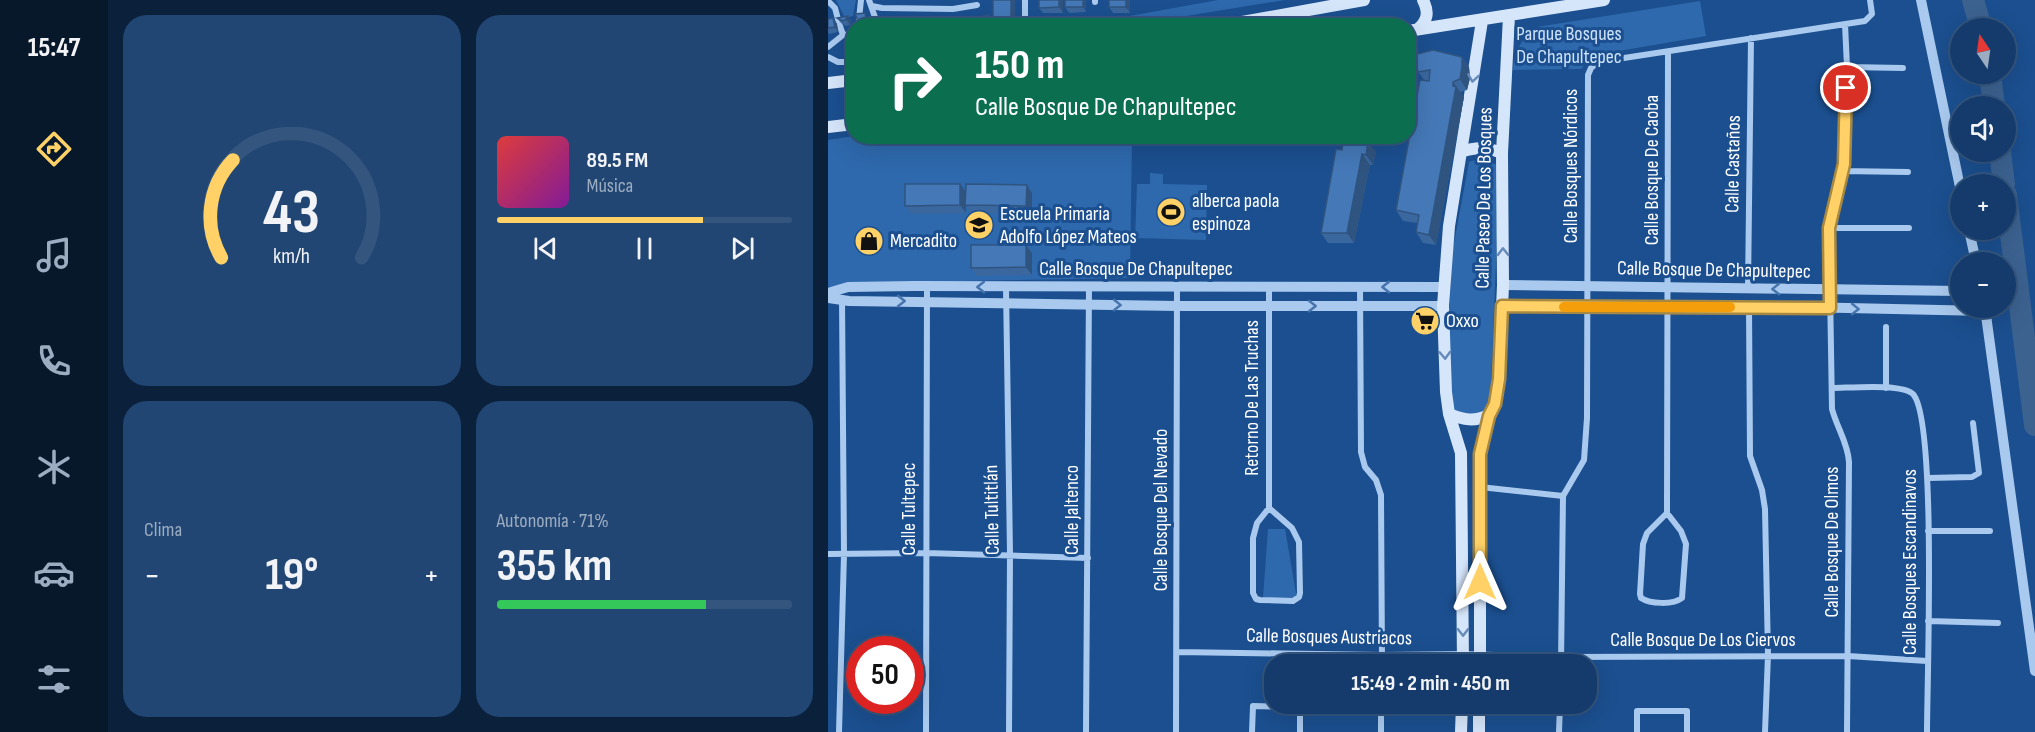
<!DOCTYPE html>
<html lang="es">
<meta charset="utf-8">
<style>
body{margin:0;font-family:"Sofia Sans Condensed",sans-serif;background:#214673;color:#f1f3f6;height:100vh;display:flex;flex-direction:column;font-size:22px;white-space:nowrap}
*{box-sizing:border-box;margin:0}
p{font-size:20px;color:#9dadc1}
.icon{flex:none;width:33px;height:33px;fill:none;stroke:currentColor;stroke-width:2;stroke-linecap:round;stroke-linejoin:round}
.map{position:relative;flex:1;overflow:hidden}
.sheet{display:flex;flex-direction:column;gap:15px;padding:15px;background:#0b203b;width:720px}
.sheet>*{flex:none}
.top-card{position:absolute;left:18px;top:18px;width:570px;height:126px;border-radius:24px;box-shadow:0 6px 24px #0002,0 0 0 2px #33557e;background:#0b6e4f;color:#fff;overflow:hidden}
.needle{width:39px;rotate:347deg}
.buttons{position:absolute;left:1122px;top:18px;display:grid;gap:12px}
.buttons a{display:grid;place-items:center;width:66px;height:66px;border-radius:50%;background:#143b6b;box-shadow:0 6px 24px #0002,0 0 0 2px #33557e;font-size:30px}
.speed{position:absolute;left:18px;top:636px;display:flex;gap:12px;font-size:30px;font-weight:700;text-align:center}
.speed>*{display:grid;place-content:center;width:78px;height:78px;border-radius:50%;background:#143b6b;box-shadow:0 6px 24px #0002,0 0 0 2px #33557e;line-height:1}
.speed .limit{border:9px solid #d22;background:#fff;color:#111}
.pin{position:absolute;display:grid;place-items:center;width:51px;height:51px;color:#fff;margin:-26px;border:3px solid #fff;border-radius:50%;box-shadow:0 2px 6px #0007}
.me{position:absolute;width:66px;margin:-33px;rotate:0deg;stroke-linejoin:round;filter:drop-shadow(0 0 4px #0008)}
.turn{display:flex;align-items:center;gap:21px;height:126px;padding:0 30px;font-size:27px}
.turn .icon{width:78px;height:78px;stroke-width:2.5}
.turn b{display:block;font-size:42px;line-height:51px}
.big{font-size:45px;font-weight:700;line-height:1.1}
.sheet .tile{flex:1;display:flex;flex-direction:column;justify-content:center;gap:9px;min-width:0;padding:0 21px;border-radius:24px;background:#214673}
.sheet .dial{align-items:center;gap:0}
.dial svg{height:156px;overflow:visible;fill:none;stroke:#33557e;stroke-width:7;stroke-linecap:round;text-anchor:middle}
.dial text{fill:#f1f3f6;stroke:none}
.song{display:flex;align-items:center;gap:18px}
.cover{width:72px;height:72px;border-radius:9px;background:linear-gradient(135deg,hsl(0 70% 55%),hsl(290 70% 35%))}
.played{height:6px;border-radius:3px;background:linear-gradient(90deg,#ffd166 70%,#33557e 70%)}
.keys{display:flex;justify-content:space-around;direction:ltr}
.heat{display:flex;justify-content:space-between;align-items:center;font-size:33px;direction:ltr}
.charge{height:9px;border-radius:4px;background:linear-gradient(90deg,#34c759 71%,#33557e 0)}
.sheet .tiles{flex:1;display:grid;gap:15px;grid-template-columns:repeat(2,1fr)}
.trip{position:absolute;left:436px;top:654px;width:333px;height:60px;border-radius:24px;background:#143b6b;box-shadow:0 6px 24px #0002,0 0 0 2px #33557e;font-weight:700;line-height:60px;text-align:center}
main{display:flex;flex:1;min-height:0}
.tabs{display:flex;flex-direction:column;width:108px;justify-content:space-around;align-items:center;background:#08182b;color:#9dadc1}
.tabs .icon{width:42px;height:42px}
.tabs .active{color:#ffd166}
.tabs b{font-size:27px;color:#f1f3f6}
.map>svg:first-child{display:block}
</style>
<main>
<nav class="tabs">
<b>15:47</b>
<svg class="icon active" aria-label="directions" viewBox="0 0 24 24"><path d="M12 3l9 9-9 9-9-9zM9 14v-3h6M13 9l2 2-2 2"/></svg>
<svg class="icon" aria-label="music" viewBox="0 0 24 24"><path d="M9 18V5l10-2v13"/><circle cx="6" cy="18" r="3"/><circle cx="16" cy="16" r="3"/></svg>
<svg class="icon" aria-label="phone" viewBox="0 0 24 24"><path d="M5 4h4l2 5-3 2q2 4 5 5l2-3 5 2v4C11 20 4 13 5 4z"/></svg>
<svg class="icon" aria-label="climate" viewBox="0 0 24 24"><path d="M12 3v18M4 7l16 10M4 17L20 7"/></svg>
<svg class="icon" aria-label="car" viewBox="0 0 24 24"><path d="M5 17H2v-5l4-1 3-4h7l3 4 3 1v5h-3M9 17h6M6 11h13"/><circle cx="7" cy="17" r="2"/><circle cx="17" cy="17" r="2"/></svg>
<svg class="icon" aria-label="filters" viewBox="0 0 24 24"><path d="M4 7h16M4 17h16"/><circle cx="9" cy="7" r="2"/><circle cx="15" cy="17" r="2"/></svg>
</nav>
<section class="sheet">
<div class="tiles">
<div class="tile dial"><svg viewBox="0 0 100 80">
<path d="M14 69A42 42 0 1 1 86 69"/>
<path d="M14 69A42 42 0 0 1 20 19" stroke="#ffd166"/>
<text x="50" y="56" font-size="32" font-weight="700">43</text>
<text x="50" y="72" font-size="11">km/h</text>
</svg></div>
<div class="tile">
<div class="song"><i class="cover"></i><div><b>89.5 FM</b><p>Música</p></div></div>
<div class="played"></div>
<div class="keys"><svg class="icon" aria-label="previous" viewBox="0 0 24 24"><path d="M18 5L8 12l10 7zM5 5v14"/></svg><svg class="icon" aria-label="pause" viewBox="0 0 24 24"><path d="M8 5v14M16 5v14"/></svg><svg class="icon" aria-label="next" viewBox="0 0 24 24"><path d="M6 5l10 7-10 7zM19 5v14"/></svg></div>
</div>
<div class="tile"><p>Clima</p>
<div class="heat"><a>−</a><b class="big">19°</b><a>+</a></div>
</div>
<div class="tile"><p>Autonomía · 71%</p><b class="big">355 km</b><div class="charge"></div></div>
</div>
</section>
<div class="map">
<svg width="1207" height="732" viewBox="0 0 1207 732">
<rect width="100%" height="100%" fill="#1b4f8f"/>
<path fill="#2e69ad" d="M8,0H28L25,16L17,18Z
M390,0H457L303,25H252Z
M872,1L878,36L768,55L763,58L753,69L685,70C686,52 694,37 709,27Z
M26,136L304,137L302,278L134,281L0,287V140Z
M650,159L660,160L672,167L662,407L651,415L626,416L617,401L624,254L641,162Z
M322,173L335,174V184L379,185L378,240L307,238L309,184H322Z
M440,529H457L469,599L435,598Z"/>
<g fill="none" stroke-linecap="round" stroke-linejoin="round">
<path stroke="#3c6290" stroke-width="22" d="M1145,0L1153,28
M1162,74L1166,106
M1172,152L1176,184
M1178,195L1207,425"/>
<path stroke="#a9c9ee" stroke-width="6" d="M41,0L50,26
M197,0V21
M267,0V2
M0,1L7,8L11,23
M44,6L54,8L125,9L149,5
M31,19L33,0
M1017,24L1019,67L1016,163L1005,205L1001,228L1004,409C1009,428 1020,443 1021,462L1019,732
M15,35L26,34
M0,47L15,35L12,26
M0,57L10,62H26
M1019,67L1075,68
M1014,171L1080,172
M1001,228H1081
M178,287L182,554L181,732
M532,287L533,452L537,467L548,480L553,495L554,664
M920,289L923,38
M921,306L922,456L934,490L937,509L940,655L937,732
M1058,327V388
M1004,388C1021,388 1074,383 1085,394C1109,420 1099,682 1099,732
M1100,478L1144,477L1151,473L1145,423
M652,487L735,496
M441,508L464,528L471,542L472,593L471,597L465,601L432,600L428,599L425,593V538L429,523L441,508V287
M839,513L819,533L815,544L812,594L813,598C822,604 845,605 854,598L858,544L853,531L839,513L840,52
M1100,531H1162
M0,554L98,553L260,558
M1100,621L1170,623
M350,652L554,655L635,654L733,657L1020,656L1099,661
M733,664L735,496L756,460L759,418L760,75L763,68L770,62L1037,21L1044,14L1042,0
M11,732L16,554L14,298
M98,732L99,286
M258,732L261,287
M348,732L349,287
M424,732L425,706L472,707V732
M553,732V704
M731,732L732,704
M809,732V711H859V732"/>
<path stroke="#a9c9ee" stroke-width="10" d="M1093,0L1132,187
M1141,230L1148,262
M675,285L1132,291
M0,293L20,287L86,286L616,287
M0,298L21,301L349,306H615
M674,306L840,308L921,306L1158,311
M1157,308L1207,671"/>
<path stroke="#d6e6fa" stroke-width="12" d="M392,26L536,0
M590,29C600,20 601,12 595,0
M580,31L776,0
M0,83L26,80
M0,127L26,124
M633,152C648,147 659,147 674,153
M621,414C636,420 646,422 661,415
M635,664L633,453L621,414L618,392L615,306L621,226L654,21
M652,664V454L661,415L667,404L671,379L675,285L674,153L681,16
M633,732L634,704
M651,732V704"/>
</g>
<path fill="#3a679d" d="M187,0V24L169,25L165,19Z
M211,0H235V13H215L211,8Z
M237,0H258V12L241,13L237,7Z
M281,0H302V13H285L281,7Z
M20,16L23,21L22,25L18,26L13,23L9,18Z
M5,18L9,24L10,32L1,34L0,32V19Z
M40,18L42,25L33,26L30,21Z
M634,57L641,67L642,78L639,90L632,92L636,97L608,245L595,243L588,232L589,223L575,221L568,210L596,80L590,72Z
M514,150L548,152L545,165H542L526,243H500L493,233Z
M132,184L138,192L204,193V214L143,213L138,206V213L83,214L77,206Z
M204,253V275L149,276L143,268Z"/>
<path fill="#305480" d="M183,0H187V24L183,19Z
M231,0H235V13L231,7Z
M255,0H258V12L255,7Z
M298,0H302V13L298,7Z
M37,13L40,18L42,25L38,20Z
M161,15L164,20L165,26H162Z
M20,16L23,21L22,25L18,19Z
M5,18L9,24L10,32L7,27Z
M634,57L641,67L642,78L639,90L632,79Z
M625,82L636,97L608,245L601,235Z
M540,142L548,152L545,165L538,155Z
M534,154L542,165L526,243L519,233Z
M132,184L138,192V213L132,205Z
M199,185L204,193V214L198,206Z
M198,245L204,253V275L198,267Z"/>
<path fill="#4478b7" stroke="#305480" stroke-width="1.5" d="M165,0H183V19H165Z
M211,0H231V7L211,8Z
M237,0H255V7H237Z
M281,0H298V7H281Z
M37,13L38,20L30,21L27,14Z
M161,15L162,26H130V24L136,23L135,20L146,18V21L156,20L155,16Z
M20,16L18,19L15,21L9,18Z
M5,18L7,27L0,28V19Z
M87,19H100V23H110V19H122V23H128V26H88Z
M605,50L634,57V67L632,79L625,82V86L628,87L601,235L588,232L591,215L568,210L592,80L601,81L602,70L590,72L586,55Z
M516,138L540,142L538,155L534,154L519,233H493L508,149L514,150Z
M77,184H132V205L77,206Z
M138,184L199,185L198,206L137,205Z
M143,245H198V267L143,268Z"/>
<defs><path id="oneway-chevron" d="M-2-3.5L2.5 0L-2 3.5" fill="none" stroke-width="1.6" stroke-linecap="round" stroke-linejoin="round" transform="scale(1.5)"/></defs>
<g stroke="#668bba">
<use href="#oneway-chevron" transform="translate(645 78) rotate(99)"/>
<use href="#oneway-chevron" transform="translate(675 252) rotate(-91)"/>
<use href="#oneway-chevron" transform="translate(617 355) rotate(88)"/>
<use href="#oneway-chevron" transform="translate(635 632) rotate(89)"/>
</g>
<g stroke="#4674ac">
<use href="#oneway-chevron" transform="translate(153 287) rotate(-180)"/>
<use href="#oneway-chevron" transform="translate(558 287) rotate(180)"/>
<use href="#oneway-chevron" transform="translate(948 289) rotate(179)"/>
<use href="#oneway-chevron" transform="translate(73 301)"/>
<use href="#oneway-chevron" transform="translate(289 305) rotate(1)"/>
<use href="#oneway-chevron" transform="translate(484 306)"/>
<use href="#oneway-chevron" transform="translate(1027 309) rotate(1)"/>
</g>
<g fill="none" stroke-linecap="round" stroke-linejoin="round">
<g stroke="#a68842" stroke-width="15">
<path id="route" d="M652,582V454L661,416L667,404L671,379L674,306L1002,308L1001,228L1016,164L1018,88"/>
</g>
<use href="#route" stroke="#ffd166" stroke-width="10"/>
<path stroke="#f59e0b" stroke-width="10" d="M736,307H902"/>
</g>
<defs>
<g id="stadium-disc" transform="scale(1.5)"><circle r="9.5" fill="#ffd166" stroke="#1b4f8f"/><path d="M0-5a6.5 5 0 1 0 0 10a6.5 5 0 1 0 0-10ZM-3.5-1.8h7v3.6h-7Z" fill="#111"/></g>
<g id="school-disc" transform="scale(1.5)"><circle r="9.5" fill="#ffd166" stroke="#1b4f8f"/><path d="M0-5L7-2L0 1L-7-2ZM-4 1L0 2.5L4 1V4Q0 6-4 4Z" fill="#111"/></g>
<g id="shop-disc" transform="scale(1.5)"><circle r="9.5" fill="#ffd166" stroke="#1b4f8f"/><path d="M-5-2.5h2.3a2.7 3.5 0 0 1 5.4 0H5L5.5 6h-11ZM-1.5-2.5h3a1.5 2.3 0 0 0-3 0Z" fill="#111"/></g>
<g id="supermarket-disc" transform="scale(1.5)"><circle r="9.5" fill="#ffd166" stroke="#1b4f8f"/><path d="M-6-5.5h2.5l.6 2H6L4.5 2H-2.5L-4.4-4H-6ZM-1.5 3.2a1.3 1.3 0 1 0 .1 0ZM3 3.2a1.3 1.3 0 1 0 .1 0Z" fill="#111"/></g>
</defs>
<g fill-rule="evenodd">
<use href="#stadium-disc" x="343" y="212"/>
<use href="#school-disc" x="151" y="225"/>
<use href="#shop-disc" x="41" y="241"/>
<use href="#supermarket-disc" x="597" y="321"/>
</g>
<g text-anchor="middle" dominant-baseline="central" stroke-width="6" stroke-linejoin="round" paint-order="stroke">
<g font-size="20" fill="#cfe3fa" stroke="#1b4f8f">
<text x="741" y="34">Parque Bosques<tspan x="741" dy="23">De Chapultepec</tspan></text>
</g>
<g font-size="20" fill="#fff" stroke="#1b4f8f">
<text transform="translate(905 164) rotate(-89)">Calle Castaños</text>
<text transform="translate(743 166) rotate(-90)">Calle Bosques Nórdicos</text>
<text transform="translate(824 170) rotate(-90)">Calle Bosque De Caoba</text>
<text transform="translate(656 198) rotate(-89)">Calle Paseo De Los Bosques</text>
<text x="308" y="269">Calle Bosque De Chapultepec</text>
<text transform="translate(886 270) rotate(1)">Calle Bosque De Chapultepec</text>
<text transform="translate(424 398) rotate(-90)">Retorno De Las Truchas</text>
<text transform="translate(81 509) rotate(-90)">Calle Tultepec</text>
<text transform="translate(164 510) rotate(-91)">Calle Tultitlán</text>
<text transform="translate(244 510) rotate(-90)">Calle Jaltenco</text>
<text transform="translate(333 510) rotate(-90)">Calle Bosque Del Nevado</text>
<text transform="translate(1004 542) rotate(-90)">Calle Bosque De Olmos</text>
<text transform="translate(1082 562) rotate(-90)">Calle Bosques Escandinavos</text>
<text transform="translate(501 637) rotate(1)">Calle Bosques Austriacos</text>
<text x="875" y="640">Calle Bosque De Los Ciervos</text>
</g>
<g font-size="20" fill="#fff" stroke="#1b4f8f" text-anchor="start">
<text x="364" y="201">alberca paola<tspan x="364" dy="23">espinoza</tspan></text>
<text x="172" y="214">Escuela Primaria<tspan x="172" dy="23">Adolfo López Mateos</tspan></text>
<text x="62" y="241">Mercadito</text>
<text x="618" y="321">Oxxo</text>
</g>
</g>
</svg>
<div class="buttons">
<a><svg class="needle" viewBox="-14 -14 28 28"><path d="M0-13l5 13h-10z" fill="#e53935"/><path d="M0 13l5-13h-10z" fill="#9dadc1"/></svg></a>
<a><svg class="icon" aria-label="sound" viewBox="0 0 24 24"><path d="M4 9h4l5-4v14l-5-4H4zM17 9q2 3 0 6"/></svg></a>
<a>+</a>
<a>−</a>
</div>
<div class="speed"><div class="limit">50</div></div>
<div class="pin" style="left:1018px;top:88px;background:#d93025"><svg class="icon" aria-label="arrive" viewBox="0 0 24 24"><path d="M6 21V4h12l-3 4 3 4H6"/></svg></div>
<svg class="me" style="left:652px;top:582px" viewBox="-20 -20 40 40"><path d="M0-17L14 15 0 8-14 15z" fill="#ffd166" stroke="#fff" stroke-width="4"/></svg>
<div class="trip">15:49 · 2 min · 450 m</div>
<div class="top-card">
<div class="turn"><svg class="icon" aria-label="right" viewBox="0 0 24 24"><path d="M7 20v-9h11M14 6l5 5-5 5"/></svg><div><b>150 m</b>Calle Bosque De Chapultepec</div></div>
</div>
</div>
</main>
